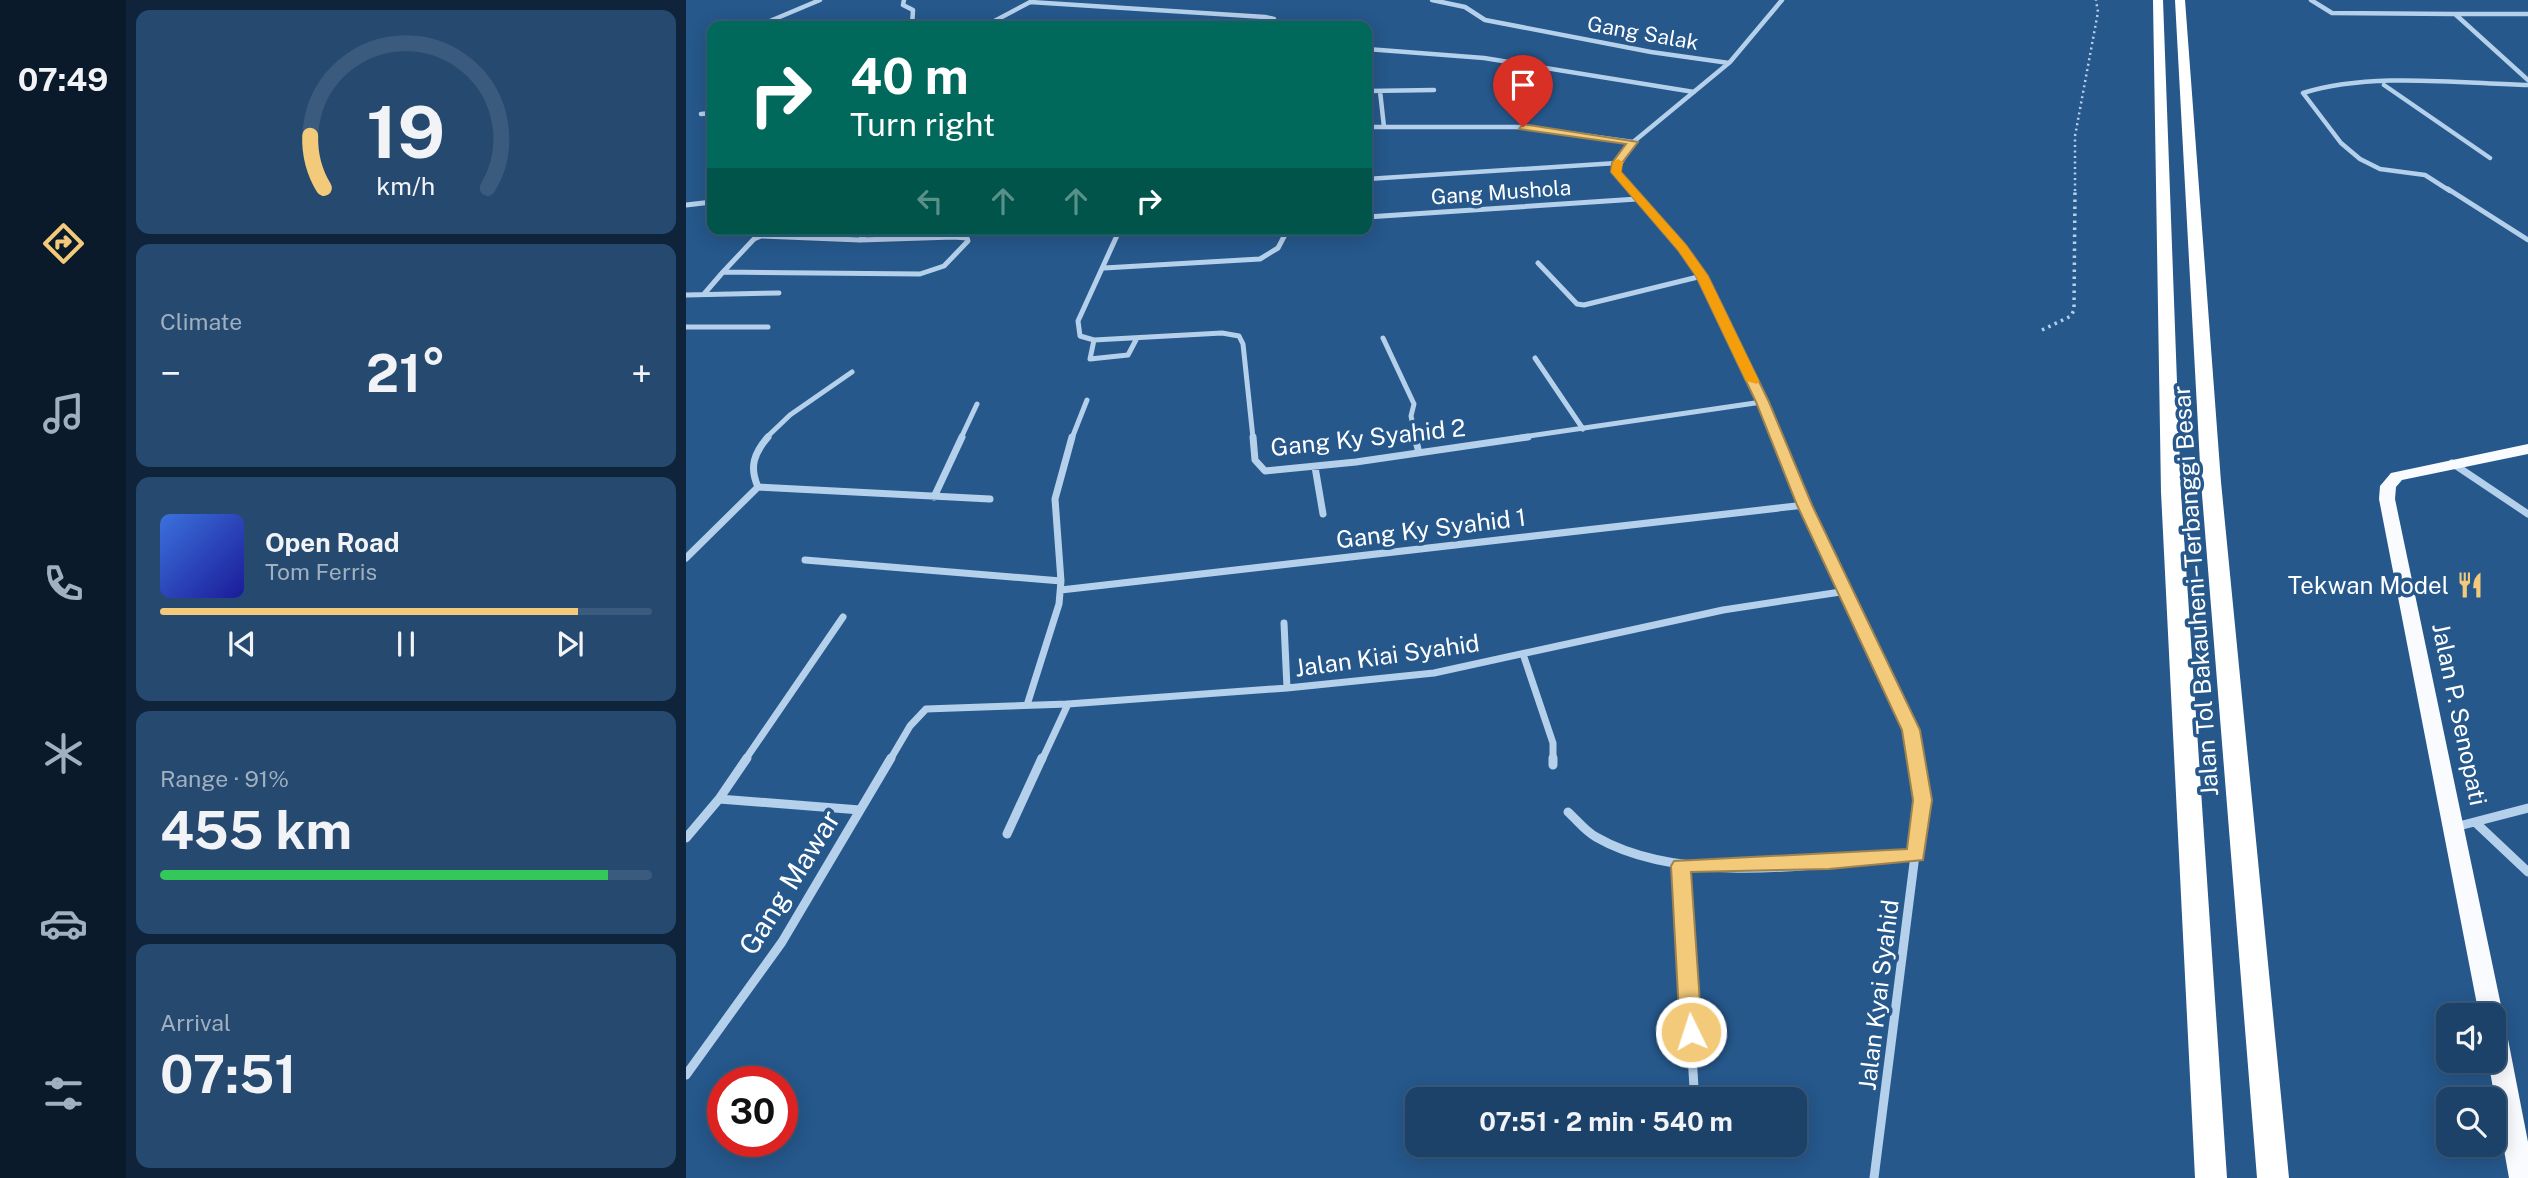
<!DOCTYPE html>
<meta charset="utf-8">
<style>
body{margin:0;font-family:"Public Sans",sans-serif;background:#25496f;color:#f1f3f6;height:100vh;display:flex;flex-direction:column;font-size:26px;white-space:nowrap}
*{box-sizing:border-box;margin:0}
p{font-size:23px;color:#a0b0c0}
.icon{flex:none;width:38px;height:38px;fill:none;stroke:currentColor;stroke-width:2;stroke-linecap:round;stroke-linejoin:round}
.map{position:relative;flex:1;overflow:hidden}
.sheet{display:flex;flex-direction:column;gap:10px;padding:10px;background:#0f243a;width:560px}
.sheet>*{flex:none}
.banner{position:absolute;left:21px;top:21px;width:665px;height:214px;border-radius:14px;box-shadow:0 4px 18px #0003,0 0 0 2px #3a5b7d;background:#00695c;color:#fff;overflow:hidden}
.fabs{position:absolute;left:1750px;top:1003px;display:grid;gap:14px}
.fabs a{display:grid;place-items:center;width:70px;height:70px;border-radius:14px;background:#1c4269;box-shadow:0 4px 18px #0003,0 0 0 2px #3a5b7d;font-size:35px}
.speed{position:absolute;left:21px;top:1066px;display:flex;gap:14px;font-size:35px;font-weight:700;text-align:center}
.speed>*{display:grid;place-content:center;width:91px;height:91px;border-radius:50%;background:#1c4269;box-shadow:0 4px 18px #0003,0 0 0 2px #3a5b7d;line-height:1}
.speed .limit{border:10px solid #d22;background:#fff;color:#111}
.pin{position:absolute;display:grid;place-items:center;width:60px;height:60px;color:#fff;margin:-72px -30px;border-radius:50% 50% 50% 0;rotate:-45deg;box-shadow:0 0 7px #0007}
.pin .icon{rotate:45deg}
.me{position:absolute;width:77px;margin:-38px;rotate:356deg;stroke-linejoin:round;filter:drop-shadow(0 0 5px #0008)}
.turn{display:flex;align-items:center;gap:24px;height:147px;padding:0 28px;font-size:32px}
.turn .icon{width:91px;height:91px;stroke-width:2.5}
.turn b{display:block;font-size:49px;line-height:60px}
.lanes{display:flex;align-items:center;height:66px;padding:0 28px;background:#0003;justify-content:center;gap:35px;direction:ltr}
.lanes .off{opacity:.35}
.big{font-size:52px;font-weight:700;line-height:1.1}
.sheet .tile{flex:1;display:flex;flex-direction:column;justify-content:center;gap:10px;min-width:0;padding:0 24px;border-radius:14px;background:#25496f}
.sheet .dial{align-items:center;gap:0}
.dial svg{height:182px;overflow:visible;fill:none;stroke:#3a5b7d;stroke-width:7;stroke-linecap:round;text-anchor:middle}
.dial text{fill:#f1f3f6;stroke:none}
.song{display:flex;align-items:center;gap:21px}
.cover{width:84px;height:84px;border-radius:10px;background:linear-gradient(135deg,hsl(220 70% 55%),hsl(240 70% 35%))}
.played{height:7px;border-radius:4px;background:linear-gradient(90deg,#f3ca7a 85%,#3a5b7d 85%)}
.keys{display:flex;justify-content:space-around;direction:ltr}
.heat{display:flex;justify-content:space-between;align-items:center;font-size:38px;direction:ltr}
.charge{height:10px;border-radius:5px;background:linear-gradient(90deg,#34c759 91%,#3a5b7d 0)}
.trip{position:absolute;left:719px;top:1087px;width:402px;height:70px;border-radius:14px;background:#1c4269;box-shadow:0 4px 18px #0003,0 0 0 2px #3a5b7d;font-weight:700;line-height:70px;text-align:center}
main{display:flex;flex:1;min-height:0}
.dock{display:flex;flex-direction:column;width:126px;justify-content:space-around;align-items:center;background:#0b1a2a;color:#a0b0c0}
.dock .icon{width:49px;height:49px}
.dock .current{color:#f3ca7a}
.dock b{font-size:32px;color:#f1f3f6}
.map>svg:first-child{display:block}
</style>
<main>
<nav class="dock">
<b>07:49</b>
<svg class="icon current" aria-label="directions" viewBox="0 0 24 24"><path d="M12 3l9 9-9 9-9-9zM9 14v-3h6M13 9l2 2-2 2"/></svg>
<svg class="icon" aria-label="music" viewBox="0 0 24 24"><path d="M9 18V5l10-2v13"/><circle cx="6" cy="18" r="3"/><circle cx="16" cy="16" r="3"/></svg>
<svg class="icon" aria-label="phone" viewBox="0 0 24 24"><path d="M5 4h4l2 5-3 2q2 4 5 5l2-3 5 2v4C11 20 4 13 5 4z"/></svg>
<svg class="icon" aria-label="climate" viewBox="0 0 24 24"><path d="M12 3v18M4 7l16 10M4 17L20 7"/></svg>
<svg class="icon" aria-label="car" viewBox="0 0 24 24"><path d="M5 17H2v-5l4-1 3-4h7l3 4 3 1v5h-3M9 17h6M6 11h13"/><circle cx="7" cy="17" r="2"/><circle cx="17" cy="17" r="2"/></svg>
<svg class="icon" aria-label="filters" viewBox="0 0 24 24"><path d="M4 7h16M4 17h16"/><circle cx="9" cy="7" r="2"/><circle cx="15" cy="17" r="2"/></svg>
</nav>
<section class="sheet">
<div class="tile dial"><svg viewBox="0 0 100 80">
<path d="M14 69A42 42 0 1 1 86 69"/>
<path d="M14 69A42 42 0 0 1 8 46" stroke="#f3ca7a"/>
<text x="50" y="56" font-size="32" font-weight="700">19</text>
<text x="50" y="72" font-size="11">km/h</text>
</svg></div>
<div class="tile"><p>Climate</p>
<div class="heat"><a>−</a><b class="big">21°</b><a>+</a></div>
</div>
<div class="tile">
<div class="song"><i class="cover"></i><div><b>Open Road</b><p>Tom Ferris</p></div></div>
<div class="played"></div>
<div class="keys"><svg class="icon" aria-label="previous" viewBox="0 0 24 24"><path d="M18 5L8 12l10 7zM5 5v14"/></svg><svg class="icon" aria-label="pause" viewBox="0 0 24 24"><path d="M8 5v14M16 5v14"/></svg><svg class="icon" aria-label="next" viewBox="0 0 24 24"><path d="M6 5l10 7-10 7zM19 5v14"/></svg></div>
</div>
<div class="tile"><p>Range · 91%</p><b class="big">455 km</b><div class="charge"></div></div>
<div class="tile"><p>Arrival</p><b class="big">07:51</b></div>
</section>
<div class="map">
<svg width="1842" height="1178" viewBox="0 0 1842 1178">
<rect width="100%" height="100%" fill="#26588c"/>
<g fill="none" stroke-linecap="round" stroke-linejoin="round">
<path stroke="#b5d0ea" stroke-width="2.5" stroke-dasharray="2 3.5" stroke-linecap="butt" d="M1389,191V136L1412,12L1410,0"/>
<path stroke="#b5d0ea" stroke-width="3.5" stroke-dasharray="2.5 4.5" stroke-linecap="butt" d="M1356,330L1385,316L1388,310L1389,189"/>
<path stroke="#b5d0ea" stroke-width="4.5" d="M218,0L217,5L227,10L226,26
M746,0L779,7L799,20L965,52L1043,63
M1625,0L1646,13L1769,14
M344,2L579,17L588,19L584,26
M1842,14H1769L1842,80
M72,26L134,0
M299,26L348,0
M681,49L798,58L1008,92
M1698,85L1804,158
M681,91L748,90
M694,91L698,127
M15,114L26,113
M681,127H837L947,142
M681,179L931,163
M947,191L930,172L946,143L1044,62L1096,0
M1764,191L1739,175L1694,169L1674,159L1655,143L1617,93C1684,72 1772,83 1842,85"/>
<path stroke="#b5d0ea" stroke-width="5" d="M945,189L996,247L1016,276L1091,438
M1762,189L1842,240
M0,205L26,202
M681,217L951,199
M434,229L392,321L394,336L408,340L536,333L553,336L557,344L567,438
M75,236L174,240L268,237L281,238L282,241L258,266L234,274L37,272L68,239Z
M174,240L184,229
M852,263L891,304L898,305L1016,276
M418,268L574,259L592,248L602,229
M18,294L37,272
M0,295L93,293
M0,327H82
M697,338L728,404L725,416L730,438
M408,340L404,359L442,355L451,338
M849,358L897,429
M80,438L104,415L166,372
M275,438L291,404
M386,438L401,400
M830,438L1076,402"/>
<path stroke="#b5d0ea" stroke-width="7" d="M567,437L569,460L579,471L670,462L842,437
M729,437L733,453
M1090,437L1119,505L1225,730L1230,760
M1766,463L1842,514
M629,467L637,514
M72,487C63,467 68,453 82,437
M248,497L276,437
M0,558L72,487L304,499
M119,560L375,581
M375,590L1119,505
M598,623L601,688
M837,654L867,743V760
M341,705L373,604L375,581L369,499L386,437
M59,760L157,617
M204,760L224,726L240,709L382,704L601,688L748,673L1037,610L1161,591
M356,760L382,704"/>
<path stroke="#b5d0ea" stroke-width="9" d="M867,758V765
M33,799L61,758
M882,812C891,820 899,831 910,837C997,887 1133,864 1230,855
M1789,822L1842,872
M1769,827L1842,808
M321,834L356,758
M0,838L33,799L174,810
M995,866L1008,1088
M0,1075L96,942L205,758
M1188,1178L1236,800L1229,758"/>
<path fill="#f9fbfe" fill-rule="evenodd" d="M1842,444V454L1716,480L1710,487L1709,499L1817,1015L1814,1021L1820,1029L1842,1142V1178H1823L1802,1060H1808V1015H1793L1693,499L1694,486L1705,473Z"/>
<path fill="#fff" fill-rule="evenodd" d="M1467,0H1477L1495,492L1541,1178H1509L1475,492Z
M1489,0H1499L1535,482L1603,1178H1571L1515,482Z"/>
</g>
<path fill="#f3ca7a" stroke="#9e834f" stroke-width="2" d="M837,124L952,142L936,163L935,172L1000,245L1022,276L1083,402L1126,505L1234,730L1246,800L1237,860L1143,869L1005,872L1016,1032L1013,1038L1005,1041L998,1038L994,1032L985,866L988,861L1221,849L1227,800L1216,730L1111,505L1070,402L1010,276L992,250L925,172L926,163L940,144L833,129Z"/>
<path fill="#f59e0b" d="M932,159L937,162L935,172L1000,245L1022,276L1073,381L1071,384L1060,381L1010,276L992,250L925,172L927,162Z"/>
<defs>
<g id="restaurant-bare" transform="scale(2.1)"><path d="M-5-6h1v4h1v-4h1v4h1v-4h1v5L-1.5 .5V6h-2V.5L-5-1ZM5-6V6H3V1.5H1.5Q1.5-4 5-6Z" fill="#f3ca7a" stroke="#26588c" stroke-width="2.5" paint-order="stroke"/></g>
</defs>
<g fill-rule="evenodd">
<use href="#restaurant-bare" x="1784" y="585"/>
</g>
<g text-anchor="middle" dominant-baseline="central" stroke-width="7" stroke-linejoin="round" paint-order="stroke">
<g font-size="21" fill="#fff" stroke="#26588c">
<text transform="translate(957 33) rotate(10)">Gang Salak</text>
<text transform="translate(815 192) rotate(-4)">Gang Mushola</text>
</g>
<g font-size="24" fill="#fff" stroke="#26588c">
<text transform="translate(682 437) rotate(-6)">Gang Ky Syahid 2</text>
<text transform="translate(745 528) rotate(-7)">Gang Ky Syahid 1</text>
<text transform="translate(1509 591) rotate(-94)">Jalan Tol Bakauheni–Terbanggi Besar</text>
<text transform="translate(701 655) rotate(-8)">Jalan Kiai Syahid</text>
<text transform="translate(1774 714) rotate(78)">Jalan P. Senopati</text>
<text transform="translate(1192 995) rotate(-83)">Jalan Kyai Syahid</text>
</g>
<g font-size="24" fill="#fff" stroke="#26588c" text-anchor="end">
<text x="1763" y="585">Tekwan Model</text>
</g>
<g font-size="28" fill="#fff" stroke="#26588c">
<text transform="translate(103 882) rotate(-58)">Gang Mawar</text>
</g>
</g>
</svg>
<div class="fabs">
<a><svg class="icon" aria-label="sound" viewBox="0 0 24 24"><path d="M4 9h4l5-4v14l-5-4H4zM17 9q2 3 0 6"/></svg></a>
<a><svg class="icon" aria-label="search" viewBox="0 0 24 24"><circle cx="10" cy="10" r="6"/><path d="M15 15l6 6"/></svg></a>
</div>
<div class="speed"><div class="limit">30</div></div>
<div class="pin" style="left:837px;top:127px;background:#d93025"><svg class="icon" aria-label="arrive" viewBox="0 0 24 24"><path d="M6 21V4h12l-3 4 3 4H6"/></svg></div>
<svg class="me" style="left:1005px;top:1032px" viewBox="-20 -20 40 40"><circle r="17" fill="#f3ca7a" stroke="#fff" stroke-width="3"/><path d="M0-11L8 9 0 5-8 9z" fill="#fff"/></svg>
<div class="trip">07:51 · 2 min · 540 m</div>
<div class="banner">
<div class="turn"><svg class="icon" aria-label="right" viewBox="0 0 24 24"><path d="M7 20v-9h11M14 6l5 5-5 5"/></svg><div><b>40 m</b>Turn right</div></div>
<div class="lanes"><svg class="icon off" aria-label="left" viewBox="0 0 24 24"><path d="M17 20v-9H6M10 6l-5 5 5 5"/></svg><svg class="icon off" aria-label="ahead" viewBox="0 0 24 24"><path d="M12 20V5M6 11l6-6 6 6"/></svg><svg class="icon off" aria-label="ahead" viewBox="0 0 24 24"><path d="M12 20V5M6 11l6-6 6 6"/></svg><svg class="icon" aria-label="right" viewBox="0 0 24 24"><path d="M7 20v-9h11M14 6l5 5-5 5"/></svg></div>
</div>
</div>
</main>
